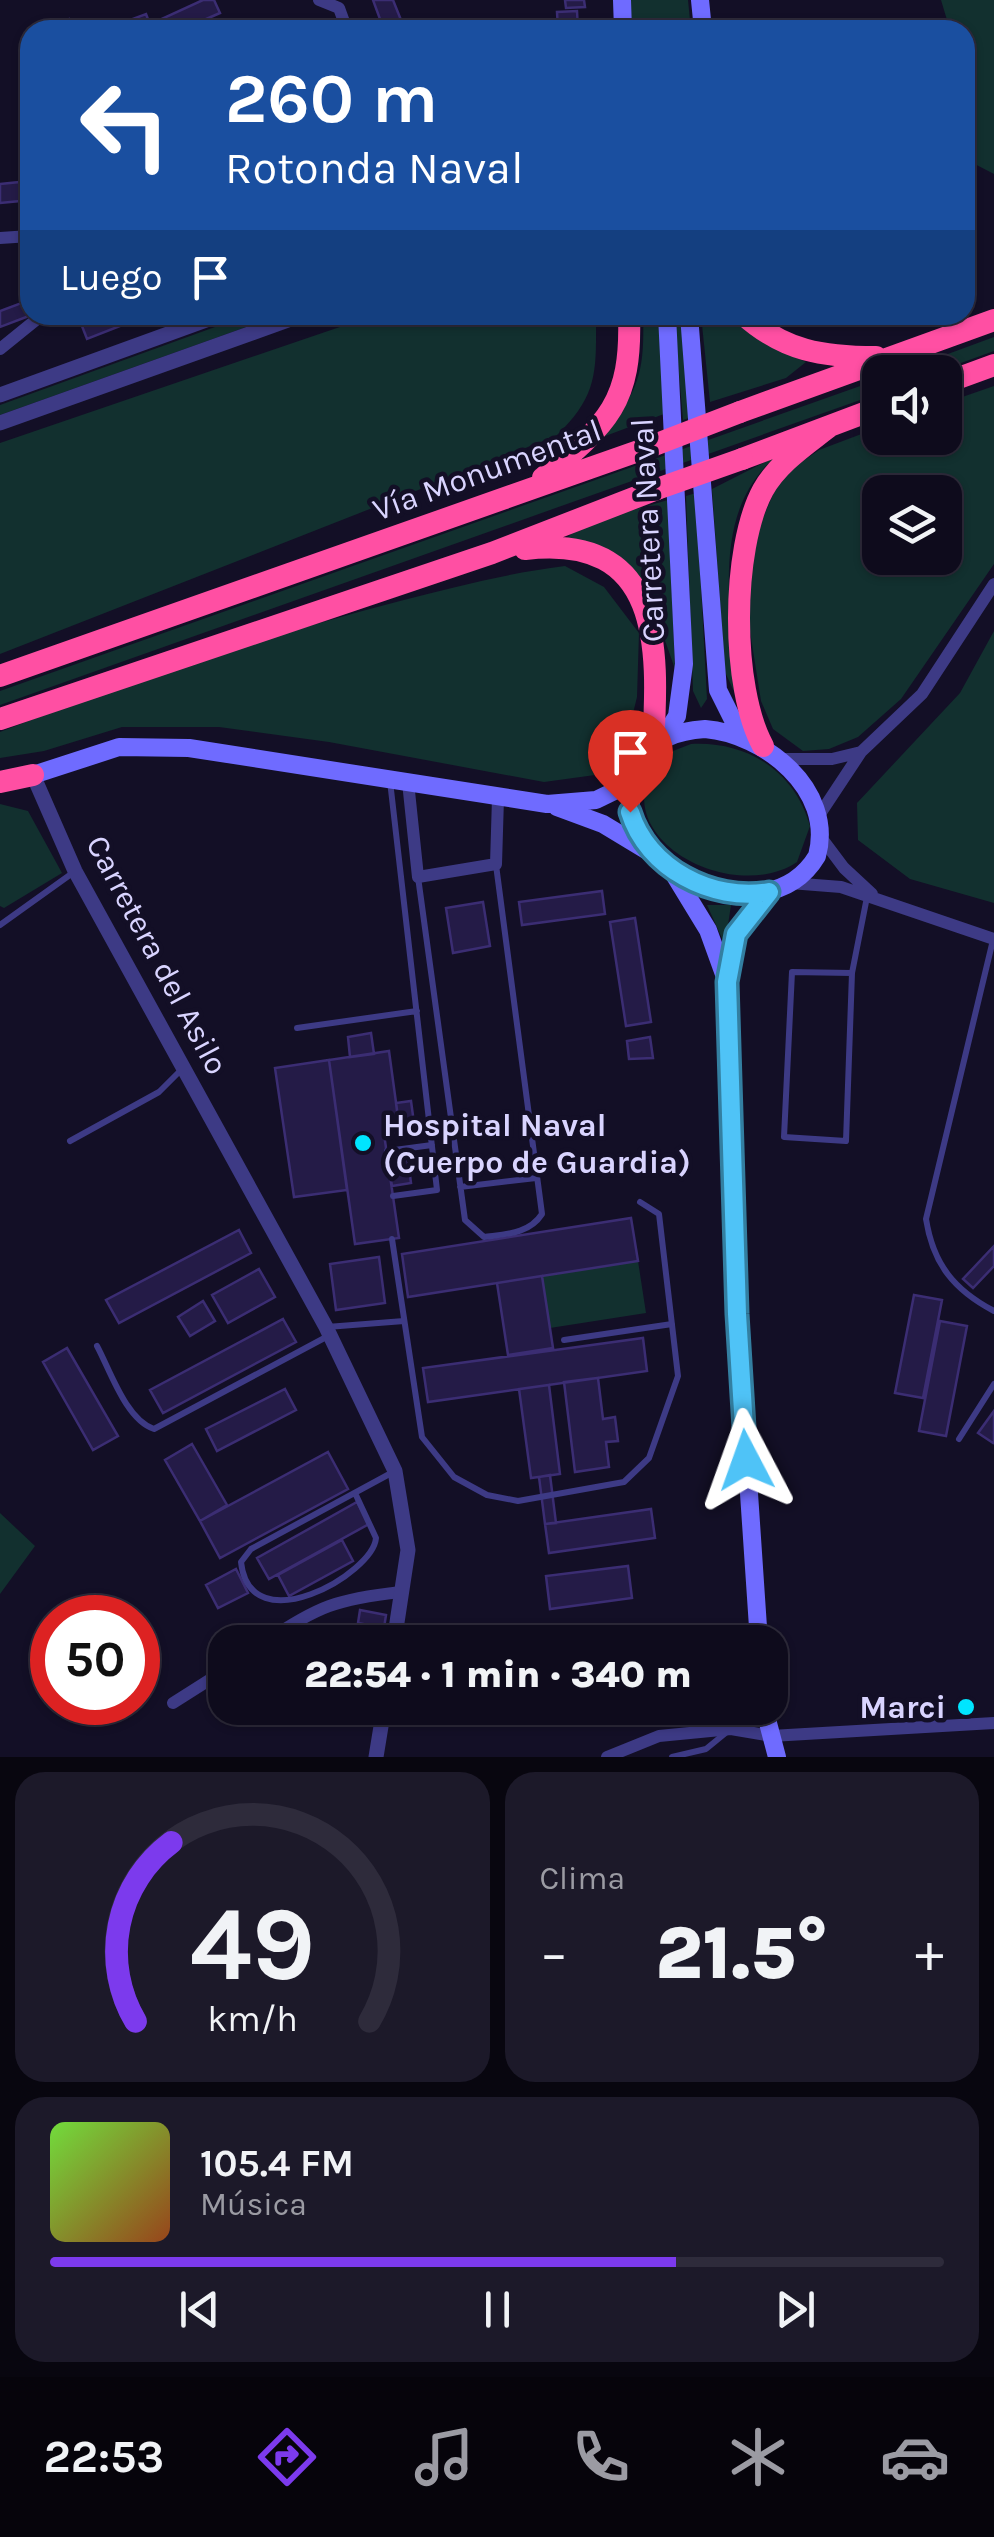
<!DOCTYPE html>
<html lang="es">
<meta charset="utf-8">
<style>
body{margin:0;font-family:Karla,sans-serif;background:#1c1929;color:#f1f3f6;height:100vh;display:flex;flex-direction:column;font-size:38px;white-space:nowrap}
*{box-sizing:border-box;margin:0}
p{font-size:32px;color:#9b9ba3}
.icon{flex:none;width:55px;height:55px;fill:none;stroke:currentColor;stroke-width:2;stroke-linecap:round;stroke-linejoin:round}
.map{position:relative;height:1757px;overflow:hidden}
.side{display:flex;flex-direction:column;gap:15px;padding:15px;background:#08060f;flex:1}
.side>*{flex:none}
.banner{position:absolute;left:20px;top:20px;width:955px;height:305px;border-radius:30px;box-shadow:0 2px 8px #0004,0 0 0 2px #2e2b3b;background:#1a4fa0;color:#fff;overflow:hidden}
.tools{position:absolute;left:862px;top:355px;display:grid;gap:20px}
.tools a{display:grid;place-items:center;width:100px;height:100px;border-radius:20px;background:#0e0b1c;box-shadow:0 2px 8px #0004,0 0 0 2px #2e2b3b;font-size:50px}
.speed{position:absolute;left:30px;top:1595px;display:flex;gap:20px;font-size:50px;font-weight:700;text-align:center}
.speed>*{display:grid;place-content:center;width:130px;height:130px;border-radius:50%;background:#0e0b1c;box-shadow:0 2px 8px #0004,0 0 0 2px #2e2b3b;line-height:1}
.speed .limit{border:15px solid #d22;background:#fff;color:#111}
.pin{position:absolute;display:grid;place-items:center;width:85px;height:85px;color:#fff;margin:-102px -42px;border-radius:50% 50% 50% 0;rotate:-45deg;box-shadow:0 0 10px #0007}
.pin .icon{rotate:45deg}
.me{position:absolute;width:110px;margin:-55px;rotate:356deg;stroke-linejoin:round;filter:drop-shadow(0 0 8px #0008)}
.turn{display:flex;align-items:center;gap:35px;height:210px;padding:0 40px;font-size:45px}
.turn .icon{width:130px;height:130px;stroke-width:2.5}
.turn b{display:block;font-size:70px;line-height:85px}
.then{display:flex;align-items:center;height:95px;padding:0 40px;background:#0003;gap:20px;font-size:38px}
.big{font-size:75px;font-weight:800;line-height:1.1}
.side .card{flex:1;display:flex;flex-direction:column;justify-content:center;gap:15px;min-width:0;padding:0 35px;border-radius:30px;background:#1c1929}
.side .dial{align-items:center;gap:0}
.dial svg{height:260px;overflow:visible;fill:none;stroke:#2e2b3b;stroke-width:7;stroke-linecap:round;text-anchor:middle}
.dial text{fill:#f1f3f6;stroke:none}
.song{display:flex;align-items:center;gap:30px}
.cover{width:120px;height:120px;border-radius:15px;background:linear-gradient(135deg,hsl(100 70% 55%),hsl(20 70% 35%))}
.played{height:10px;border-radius:5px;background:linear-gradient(90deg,#7c3aed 70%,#2e2b3b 70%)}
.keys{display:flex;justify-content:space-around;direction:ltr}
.heat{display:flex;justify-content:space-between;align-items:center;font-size:55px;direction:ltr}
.side .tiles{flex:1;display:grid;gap:15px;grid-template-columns:1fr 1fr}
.card:last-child{grid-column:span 2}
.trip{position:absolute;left:208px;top:1625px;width:580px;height:100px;border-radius:30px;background:#0e0b1c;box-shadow:0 2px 8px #0004,0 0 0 2px #2e2b3b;font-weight:800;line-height:100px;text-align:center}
.tabs{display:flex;height:160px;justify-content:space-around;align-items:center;background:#06040b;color:#9b9ba3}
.tabs .icon{width:70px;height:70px}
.tabs .selected{color:#7c3aed}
.tabs b{font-size:45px;color:#f1f3f6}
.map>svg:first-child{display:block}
</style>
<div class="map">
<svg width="994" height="1757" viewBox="0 0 994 1757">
<rect width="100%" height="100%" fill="#130f26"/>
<path fill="#12302f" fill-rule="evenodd" d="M627,0H688L691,30H628Z
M941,0H994V174L965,159V30H931L947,20Z
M248,315H280L0,415V405Z
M375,315H596C596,371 599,395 556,436L0,654V443Z
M643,315H659L664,414L600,438C638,393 645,374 643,315Z
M674,315H682L689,418L683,420Z
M701,315H735L767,345L806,362L786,378L710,402Z
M994,337V351L936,372H899Z
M880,379V393L0,705V691Z
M994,386V564L901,699L858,737L829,749L803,751L773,729L761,701L749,625L750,548L781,476L819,450L880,427V438H945V403ZM880,492H945V558H880Z
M777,456C706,513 733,621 738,700L725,672L712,489Z
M696,493L707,699L701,708L693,691L686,496Z
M668,500L675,669L655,612L567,538L580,525Z
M565,566L604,587L639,633L637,697L625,746L595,775L544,782L329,742L219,727H122L44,751L0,758V732C131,681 264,636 400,601C455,587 508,573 565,566Z
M994,631V903L910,879L858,840L857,803L960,693Z
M691,744C747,741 795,771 810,826L797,862C732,906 598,836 660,756Z
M0,804L28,811L62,873L4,908L0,906Z
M707,905H731L725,945Z
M638,1261L646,1313L550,1328L542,1276Z
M0,1513L35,1546L0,1594Z"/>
<path fill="#241b47" stroke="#3b2d73" stroke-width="2.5" d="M203,0H214L220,13L181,30H161L157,21Z
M373,0H393L405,30H384Z
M565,0H584L585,7L566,8Z
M577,11L578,30H558L557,12Z
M146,14L152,30H103Z
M69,19L73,30H40Z
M30,75V104L20,79Z
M30,181V200L0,203V184Z
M30,281V295L25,297L21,284Z
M24,302L29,316L0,327V311Z
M95,315H148L87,339L80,321Z
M602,891L605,914L522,925L519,902Z
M483,902L490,946L453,953L446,908Z
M635,918L651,1022L626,1026L610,922Z
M371,1033L374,1054L350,1057L348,1037Z
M650,1037L653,1058L629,1059L627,1041Z
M389,1051L400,1132L384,1134L399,1238L355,1244L329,1060Z
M329,1060L347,1190L294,1197L275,1068Z
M411,1101L414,1123L399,1126L396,1103Z
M408,1160L411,1183L392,1186L388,1163Z
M631,1218L638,1261L408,1297L402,1254Z
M239,1230L251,1253L119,1323L106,1300Z
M994,1246V1266L973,1288L963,1279Z
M379,1257L385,1303L336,1310L330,1264Z
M259,1269L275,1297L228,1323L212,1295Z
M542,1276L553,1348L508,1355L497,1283Z
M914,1295L942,1300L923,1398L895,1393Z
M203,1301L215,1321L190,1336L178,1317Z
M283,1319L296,1342L163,1413L150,1390Z
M940,1321L967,1326L946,1436L919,1431Z
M643,1338L647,1371L428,1402L423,1368Z
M67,1348L118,1436L93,1450L43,1362Z
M598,1378L603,1419L615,1417L618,1441L606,1442L609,1467L575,1472L564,1382Z
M549,1385L560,1474L531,1478L519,1389Z
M285,1389L296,1410L217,1451L206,1429Z
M994,1411V1441L993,1443L978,1433Z
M192,1444L227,1505L200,1521L165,1460Z
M328,1452L348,1489L220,1558L200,1521Z
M550,1475L556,1523L545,1524L539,1477Z
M357,1502L369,1524L269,1579L257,1558Z
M651,1509L655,1538L549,1553L545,1524Z
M342,1540L353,1561L289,1596L278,1575Z
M628,1566L632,1598L550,1609L546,1576Z
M236,1569L248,1593L218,1608L206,1585Z
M360,1610L386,1615L384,1628L358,1623Z"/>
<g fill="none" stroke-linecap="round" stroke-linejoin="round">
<path stroke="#3d3a85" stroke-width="6" d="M390,781L437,1190L393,1196
M418,877L465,1220L484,1237C506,1234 529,1234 542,1214L496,865
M0,925L74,872
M993,940L926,1219C933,1264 954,1290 994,1311
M852,973L792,972L784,1137L846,1141L852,973L867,897
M297,1028L417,1011
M70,1141L159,1092L181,1070
M387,1151L432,1145
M460,1187L536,1178
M392,1239L422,1437L454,1477L487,1495L518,1501L624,1482L649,1458L678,1376L659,1214L640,1202
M327,1327L404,1321
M564,1340L672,1324
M97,1346C110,1370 126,1420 154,1429L330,1335
M959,1439L994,1384
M355,1493L376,1538C373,1574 250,1644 241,1562L251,1549L395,1471
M672,1757L706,1749L728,1731"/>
<path stroke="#3d3a85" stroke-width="12" d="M319,0L339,8L347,30
M0,238L30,236
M0,349L42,315
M778,759H832L861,752
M408,782L418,877L496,864L498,798
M818,817L861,752L922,694L994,584
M820,836L844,868L872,894
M790,883L841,887L994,939
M265,1642C318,1606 337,1599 401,1592
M173,1703L225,1670
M607,1757L659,1736L731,1729L771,1736L994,1723"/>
<path stroke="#3d3a85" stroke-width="15" d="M0,395L220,315
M0,423L302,315
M33,775L75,871L326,1327L395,1471L408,1550L394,1642
M376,1757L384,1708"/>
<path stroke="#6f6bff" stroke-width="18" d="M622,0L623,30
M700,0L703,30
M689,315L718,690L740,734
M705,729C764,734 835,789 817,856C763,946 587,859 641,764C656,738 676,731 705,729Z
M663,738L677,716L684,664L667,315
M33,775L119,747L189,748L547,804L596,800L631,783
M557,807L603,824L646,850
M672,871L708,930L725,977
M759,1642L737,1315L727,982L736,934L769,892
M764,1708L777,1757"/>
<path stroke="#ff4fa3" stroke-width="22" d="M744,315C784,351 823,357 876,357
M945,383L994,365
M740,412L994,320
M742,459L880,407
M543,478C608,423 632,403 629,315
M525,549C662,533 659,647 653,745
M0,676L644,449
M0,719L492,553L657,489
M763,746C731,688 731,549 763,490C778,463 806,445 830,426
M0,782L33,775"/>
<path stroke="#ff4fa3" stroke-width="22" d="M644,449L740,412
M657,489L742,459"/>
</g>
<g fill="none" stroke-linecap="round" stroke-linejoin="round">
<g stroke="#337fa1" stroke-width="25">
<path id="route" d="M630,812C647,868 712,902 769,892L736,934L727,982L737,1314L746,1460"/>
</g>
<use href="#route" stroke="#4fc3f7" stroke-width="18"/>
</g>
<g fill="#00e5ff" stroke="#130f26" stroke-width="4">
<circle cx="363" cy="1143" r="10"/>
<circle cx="966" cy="1707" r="10"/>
</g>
<g text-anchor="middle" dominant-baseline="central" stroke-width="9" stroke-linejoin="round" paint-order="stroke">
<g font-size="32" fill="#d9d4ff" stroke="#130f26">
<text transform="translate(487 470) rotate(-20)">Vía Monumental</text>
<text transform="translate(648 530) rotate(-93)">Carretera Naval</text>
<text transform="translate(157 955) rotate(62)">Carretera del Asilo</text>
</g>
<g font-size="32" font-weight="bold" fill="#d9d4ff" stroke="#130f26" text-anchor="start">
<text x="383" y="1125">Hospital Naval<tspan x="383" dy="37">(Cuerpo de Guardia)</tspan></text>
<text x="946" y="1707" text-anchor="end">Marci</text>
</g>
</g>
</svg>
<div class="tools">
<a><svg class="icon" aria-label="sound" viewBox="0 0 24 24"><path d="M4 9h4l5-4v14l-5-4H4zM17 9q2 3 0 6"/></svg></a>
<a><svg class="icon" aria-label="layers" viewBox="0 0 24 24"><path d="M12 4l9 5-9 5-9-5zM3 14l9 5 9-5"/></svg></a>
</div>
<div class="speed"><div class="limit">50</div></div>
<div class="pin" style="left:630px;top:812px;background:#d93025"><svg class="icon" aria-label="arrive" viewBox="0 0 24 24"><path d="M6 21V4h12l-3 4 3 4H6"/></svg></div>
<svg class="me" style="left:746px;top:1460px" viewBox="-20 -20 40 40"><path d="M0-17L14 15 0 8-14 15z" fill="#4fc3f7" stroke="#fff" stroke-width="4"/></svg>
<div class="trip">22:54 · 1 min · 340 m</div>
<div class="banner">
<div class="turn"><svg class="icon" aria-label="left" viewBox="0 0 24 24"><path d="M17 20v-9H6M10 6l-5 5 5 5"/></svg><div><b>260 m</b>Rotonda Naval</div></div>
<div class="then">Luego<svg class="icon" aria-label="arrive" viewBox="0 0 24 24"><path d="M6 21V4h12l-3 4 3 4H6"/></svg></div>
</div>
</div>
<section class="side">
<div class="tiles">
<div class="card dial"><svg viewBox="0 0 100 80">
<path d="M14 69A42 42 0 1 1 86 69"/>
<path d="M14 69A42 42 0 0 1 25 14" stroke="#7c3aed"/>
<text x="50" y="56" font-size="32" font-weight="700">49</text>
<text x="50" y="72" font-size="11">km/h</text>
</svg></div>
<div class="card"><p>Clima</p>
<div class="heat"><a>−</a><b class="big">21.5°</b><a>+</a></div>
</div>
<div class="card">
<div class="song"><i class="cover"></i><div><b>105.4 FM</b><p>Música</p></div></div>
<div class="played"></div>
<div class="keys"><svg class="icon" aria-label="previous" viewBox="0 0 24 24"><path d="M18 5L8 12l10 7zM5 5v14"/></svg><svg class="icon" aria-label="pause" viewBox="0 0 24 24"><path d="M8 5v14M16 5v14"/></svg><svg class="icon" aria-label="next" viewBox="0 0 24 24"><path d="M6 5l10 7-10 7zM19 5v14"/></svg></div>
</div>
</div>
</section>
<nav class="tabs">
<b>22:53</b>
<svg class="icon selected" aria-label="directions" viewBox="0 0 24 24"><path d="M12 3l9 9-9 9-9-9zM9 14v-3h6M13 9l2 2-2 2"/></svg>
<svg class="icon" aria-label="music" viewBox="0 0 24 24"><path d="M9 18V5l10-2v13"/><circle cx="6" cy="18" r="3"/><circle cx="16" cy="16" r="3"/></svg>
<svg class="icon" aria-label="phone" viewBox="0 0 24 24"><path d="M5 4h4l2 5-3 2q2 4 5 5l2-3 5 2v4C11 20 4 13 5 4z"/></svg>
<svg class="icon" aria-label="climate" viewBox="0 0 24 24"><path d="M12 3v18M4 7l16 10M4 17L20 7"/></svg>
<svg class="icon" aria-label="car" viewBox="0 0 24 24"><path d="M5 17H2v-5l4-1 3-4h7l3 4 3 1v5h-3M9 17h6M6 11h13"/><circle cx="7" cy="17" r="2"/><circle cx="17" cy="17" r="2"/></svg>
</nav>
